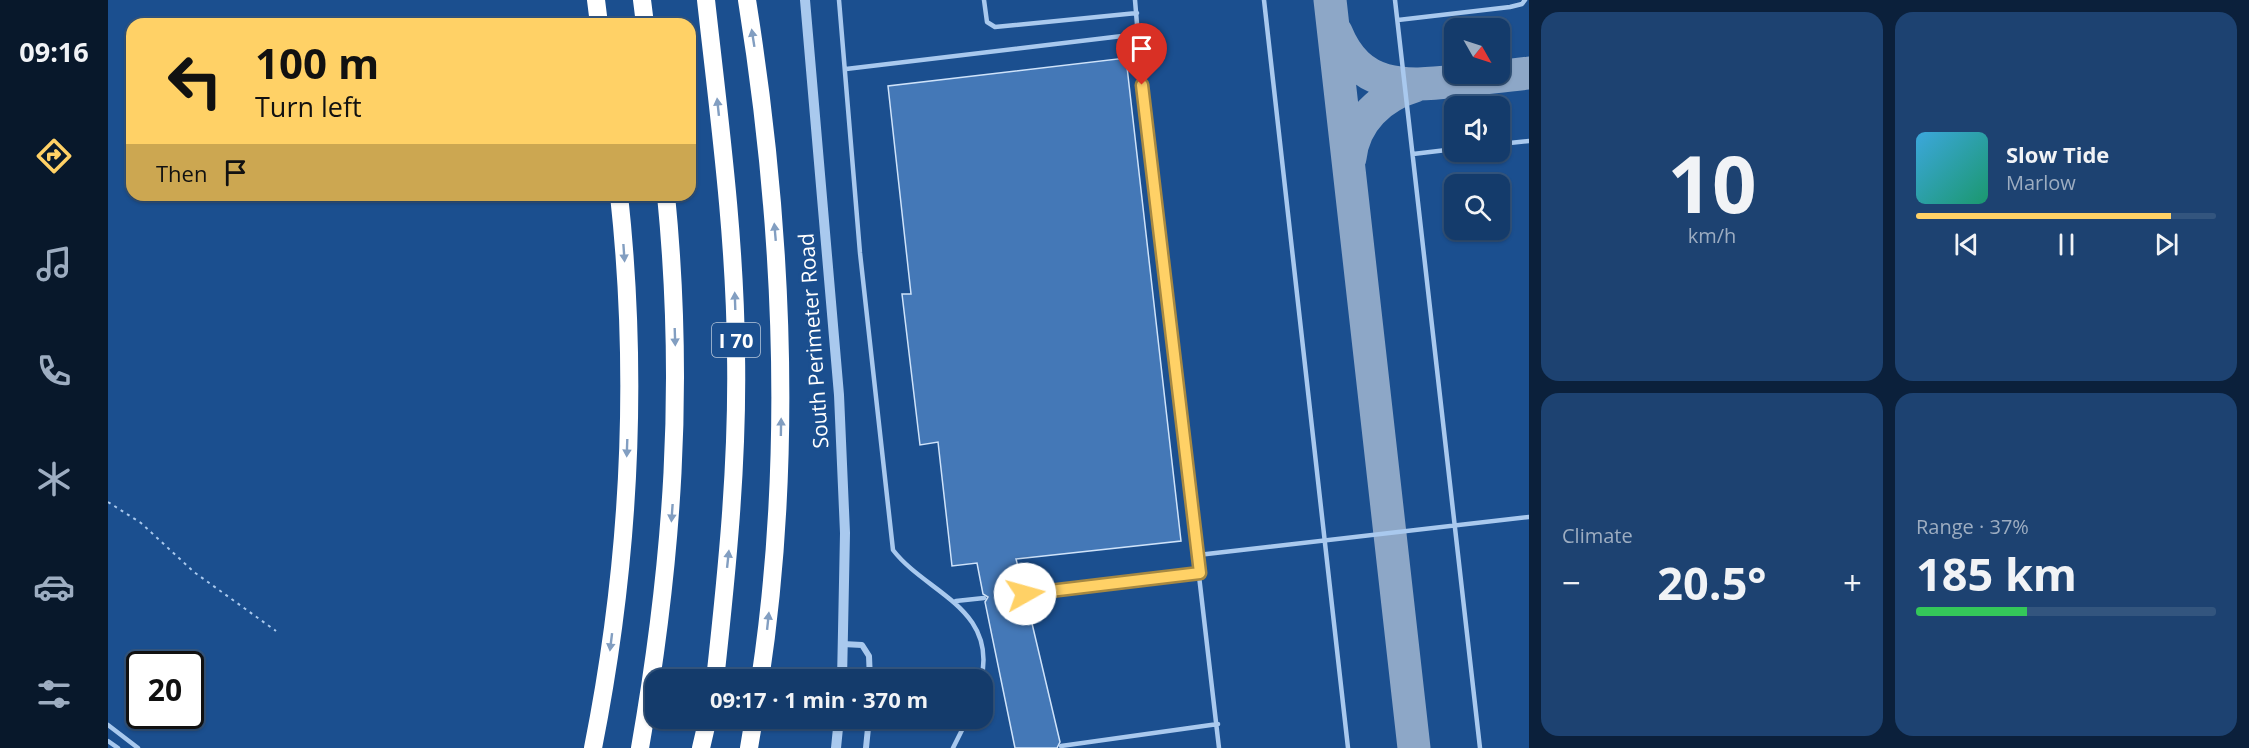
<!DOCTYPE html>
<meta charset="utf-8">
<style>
body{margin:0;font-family:"Open Sans",sans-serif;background:#1d4271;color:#f1f3f6;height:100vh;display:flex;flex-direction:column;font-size:22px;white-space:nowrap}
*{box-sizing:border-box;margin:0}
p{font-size:20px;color:#9dadc1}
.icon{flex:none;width:33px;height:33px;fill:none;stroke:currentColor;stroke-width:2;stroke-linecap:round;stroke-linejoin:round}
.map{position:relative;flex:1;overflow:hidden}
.panel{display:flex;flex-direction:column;gap:12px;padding:12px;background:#0b203b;width:720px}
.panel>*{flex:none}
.banner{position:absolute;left:18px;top:18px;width:570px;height:183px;border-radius:18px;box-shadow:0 2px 4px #0004,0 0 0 2px #33557e;background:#ffd166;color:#111;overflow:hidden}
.needle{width:39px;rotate:129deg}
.buttons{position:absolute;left:1336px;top:18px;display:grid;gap:12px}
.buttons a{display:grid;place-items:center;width:66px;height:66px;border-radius:12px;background:#143b6b;box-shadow:0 2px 4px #0004,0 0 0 2px #33557e;font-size:30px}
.speed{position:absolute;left:18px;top:651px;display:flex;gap:12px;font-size:30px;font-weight:700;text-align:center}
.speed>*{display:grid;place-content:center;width:78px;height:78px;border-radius:50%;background:#143b6b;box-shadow:0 2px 4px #0004,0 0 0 2px #33557e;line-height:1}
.speed .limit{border:3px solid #111;border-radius:9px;background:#fff;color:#111}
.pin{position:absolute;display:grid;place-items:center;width:51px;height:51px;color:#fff;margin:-62px -26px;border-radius:50% 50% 50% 0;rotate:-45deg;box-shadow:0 0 6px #0007}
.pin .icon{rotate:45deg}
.me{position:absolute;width:66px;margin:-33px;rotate:83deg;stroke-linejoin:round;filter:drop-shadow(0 0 4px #0008)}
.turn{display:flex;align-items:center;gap:21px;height:126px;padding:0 30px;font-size:27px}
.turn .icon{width:78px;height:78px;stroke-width:2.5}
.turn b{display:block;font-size:42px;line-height:51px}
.then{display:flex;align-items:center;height:57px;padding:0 30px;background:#0003;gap:12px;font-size:22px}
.big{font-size:45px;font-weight:700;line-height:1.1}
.panel .card{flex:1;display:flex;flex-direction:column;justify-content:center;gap:9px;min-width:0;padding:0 21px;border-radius:18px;background:#1d4271}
.panel .dial{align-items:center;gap:0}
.dial b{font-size:78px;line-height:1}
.song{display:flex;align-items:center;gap:18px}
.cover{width:72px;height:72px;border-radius:9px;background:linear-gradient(135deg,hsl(200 70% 55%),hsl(160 70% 35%))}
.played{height:6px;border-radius:3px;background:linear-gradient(90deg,#ffd166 85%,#33557e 85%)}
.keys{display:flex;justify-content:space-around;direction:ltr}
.heat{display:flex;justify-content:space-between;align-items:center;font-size:33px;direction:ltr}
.charge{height:9px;border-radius:4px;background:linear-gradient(90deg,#34c759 37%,#33557e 0)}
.panel .tiles{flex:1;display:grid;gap:12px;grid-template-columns:repeat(2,1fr)}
.trip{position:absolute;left:537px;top:669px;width:348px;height:60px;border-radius:18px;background:#143b6b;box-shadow:0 2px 4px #0004,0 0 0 2px #33557e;font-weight:700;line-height:60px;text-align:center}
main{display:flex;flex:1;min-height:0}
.menu{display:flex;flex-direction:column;width:108px;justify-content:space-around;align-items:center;background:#08182b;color:#9dadc1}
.menu .icon{width:42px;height:42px}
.menu .selected{color:#ffd166}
.menu b{font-size:27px;color:#f1f3f6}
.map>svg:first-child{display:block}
</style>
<main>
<nav class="menu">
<b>09:16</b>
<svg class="icon selected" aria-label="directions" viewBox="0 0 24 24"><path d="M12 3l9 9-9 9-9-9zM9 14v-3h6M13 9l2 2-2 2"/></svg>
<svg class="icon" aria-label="music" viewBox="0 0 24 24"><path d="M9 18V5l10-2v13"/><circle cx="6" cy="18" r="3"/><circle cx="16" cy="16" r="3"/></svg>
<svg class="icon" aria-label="phone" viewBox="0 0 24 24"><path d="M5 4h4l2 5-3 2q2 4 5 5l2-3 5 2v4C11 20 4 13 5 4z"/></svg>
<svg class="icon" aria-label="climate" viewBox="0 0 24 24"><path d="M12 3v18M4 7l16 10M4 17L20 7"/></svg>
<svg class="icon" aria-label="car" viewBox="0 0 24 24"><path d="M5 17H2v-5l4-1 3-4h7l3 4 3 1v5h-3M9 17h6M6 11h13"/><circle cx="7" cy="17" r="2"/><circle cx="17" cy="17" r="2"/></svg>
<svg class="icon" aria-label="filters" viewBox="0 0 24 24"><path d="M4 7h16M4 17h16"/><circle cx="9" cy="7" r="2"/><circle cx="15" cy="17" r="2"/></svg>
</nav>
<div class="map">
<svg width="1421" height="748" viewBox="0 0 1421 748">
<rect width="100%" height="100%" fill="#1b4f8f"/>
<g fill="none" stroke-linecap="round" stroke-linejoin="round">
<path stroke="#8da7c7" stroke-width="33" d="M1222,0L1306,748
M1228,32C1251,89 1295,87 1348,81C1372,78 1397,76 1421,73
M1242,158C1246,121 1273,96 1307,86"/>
</g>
<path fill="#4478b7" stroke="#cfe3fa" stroke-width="1.5" d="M1018,58L1073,541L908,559L916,590L913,595L918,598L952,742L949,748H907L877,602L880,597L875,594L869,563L844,566L830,442L812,445L794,294H803L780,86Z"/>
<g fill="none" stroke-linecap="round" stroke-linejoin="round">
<path stroke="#a9c9ee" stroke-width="2" stroke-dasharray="3 4.5" stroke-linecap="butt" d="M0,502L33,523L86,572L168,631"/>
<path stroke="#a9c9ee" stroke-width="4.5" d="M731,0L752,253L785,550C818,593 890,608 873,680
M876,0L879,22L887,27L1029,13
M1027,0L1034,85L1111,748
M1156,0L1240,748
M1287,0L1372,748
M1290,20L1402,7L1414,4L1417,0
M738,69L1031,34
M1392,144L1421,141
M1305,154L1347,149
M1090,555L1421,517
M917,594L1092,573
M848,601L876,598
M0,725L30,748
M0,741L10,748
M953,746L1110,724
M845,748L860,718"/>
<path stroke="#a9c9ee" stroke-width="6" d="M735,644L754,645L761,656L762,680
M758,748L761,718"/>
<path stroke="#a9c9ee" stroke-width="10" d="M697,0L731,395L737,533L734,680
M728,748L731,718"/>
<path stroke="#fff" stroke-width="18" d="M488,0L491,24
M534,0L537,24
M598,0C611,117 627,235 628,353C630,463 619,571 607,680
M639,0C675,225 686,454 652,680
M485,748C521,567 531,379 511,195
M532,748C565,559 577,387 558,195
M593,748L600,718
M641,748L646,718"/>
</g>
<defs><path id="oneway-solid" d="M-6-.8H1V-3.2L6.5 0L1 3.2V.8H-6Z" transform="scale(1.5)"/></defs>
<g fill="#829ec1">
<use href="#oneway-solid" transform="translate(645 38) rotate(-99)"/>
<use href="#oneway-solid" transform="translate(610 107) rotate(-96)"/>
<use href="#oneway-solid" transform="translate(667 232) rotate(-95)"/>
<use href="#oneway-solid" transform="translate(516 253) rotate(86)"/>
<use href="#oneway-solid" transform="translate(627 301) rotate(-92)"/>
<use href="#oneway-solid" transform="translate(567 337) rotate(88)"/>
<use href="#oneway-solid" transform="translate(673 427) rotate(-89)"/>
<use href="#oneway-solid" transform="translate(519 448) rotate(92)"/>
<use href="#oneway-solid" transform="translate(564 513) rotate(94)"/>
<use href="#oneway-solid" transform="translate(620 559) rotate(-84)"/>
<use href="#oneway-solid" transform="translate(660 621) rotate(-84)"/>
<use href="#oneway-solid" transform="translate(503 642) rotate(97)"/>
</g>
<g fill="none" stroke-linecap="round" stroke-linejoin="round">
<g stroke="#a68842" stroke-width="15">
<path id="route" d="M917,594L1092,573L1034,85"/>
</g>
<use href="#route" stroke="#ffd166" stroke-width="10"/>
</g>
<g text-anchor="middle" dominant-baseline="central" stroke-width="6" stroke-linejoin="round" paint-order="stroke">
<rect fill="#1b4f8f" stroke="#bbcadd" stroke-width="1.5" x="604" y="323" width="48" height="34" rx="4.5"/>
<g font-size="20" font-weight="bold" fill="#fff">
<text x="628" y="340">I 70</text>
</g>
<g font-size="21" fill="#fff" stroke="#1b4f8f">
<text transform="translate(705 341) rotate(-94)">South Perimeter Road</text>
</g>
</g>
</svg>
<div class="buttons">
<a><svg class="needle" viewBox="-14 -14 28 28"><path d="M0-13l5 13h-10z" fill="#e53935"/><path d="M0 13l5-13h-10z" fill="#9dadc1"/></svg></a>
<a><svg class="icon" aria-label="sound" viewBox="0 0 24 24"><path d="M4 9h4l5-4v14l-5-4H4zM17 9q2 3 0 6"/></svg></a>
<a><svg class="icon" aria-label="search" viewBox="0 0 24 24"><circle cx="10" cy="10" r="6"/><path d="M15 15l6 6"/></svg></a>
</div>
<div class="speed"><div class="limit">20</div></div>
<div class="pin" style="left:1034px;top:85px;background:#d93025"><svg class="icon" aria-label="arrive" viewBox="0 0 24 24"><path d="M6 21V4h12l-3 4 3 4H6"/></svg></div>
<svg class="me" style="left:917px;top:594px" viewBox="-20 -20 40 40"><circle r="19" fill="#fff"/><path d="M0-13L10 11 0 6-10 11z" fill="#ffd166"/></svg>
<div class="trip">09:17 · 1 min · 370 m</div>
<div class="banner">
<div class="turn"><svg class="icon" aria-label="left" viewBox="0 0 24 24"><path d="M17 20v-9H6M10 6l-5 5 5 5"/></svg><div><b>100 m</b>Turn left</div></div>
<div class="then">Then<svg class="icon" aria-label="arrive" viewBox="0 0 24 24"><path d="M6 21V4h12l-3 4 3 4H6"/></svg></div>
</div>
</div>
<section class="panel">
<div class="tiles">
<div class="card dial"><b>10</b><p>km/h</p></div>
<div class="card">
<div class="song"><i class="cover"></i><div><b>Slow Tide</b><p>Marlow</p></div></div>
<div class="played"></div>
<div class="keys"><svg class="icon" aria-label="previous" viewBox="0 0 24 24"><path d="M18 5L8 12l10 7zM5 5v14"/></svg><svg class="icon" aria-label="pause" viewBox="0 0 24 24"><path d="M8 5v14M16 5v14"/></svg><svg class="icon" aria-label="next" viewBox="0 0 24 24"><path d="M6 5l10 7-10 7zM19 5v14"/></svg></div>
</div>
<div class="card"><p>Climate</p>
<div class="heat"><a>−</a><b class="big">20.5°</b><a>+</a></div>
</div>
<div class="card"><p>Range · 37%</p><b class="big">185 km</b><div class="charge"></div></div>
</div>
</section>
</main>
